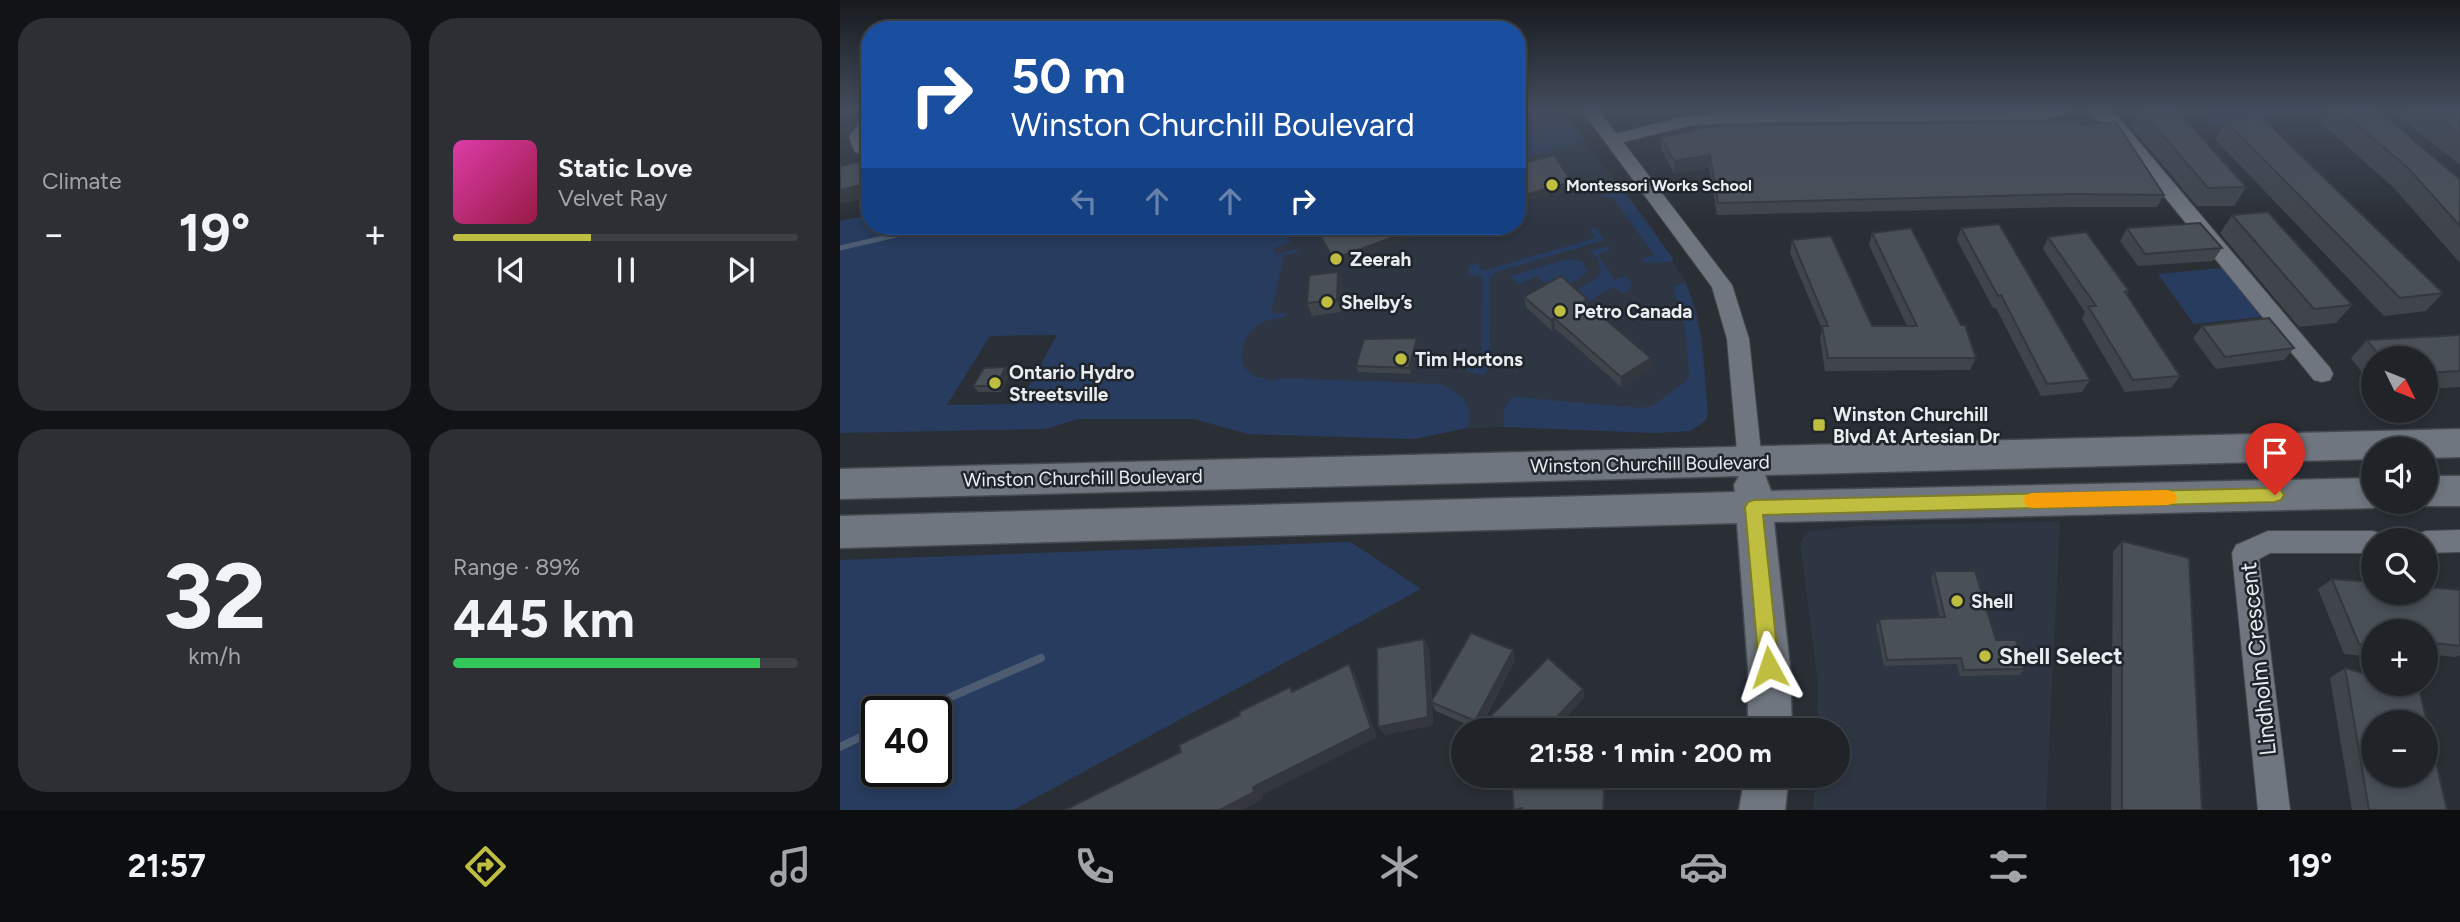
<!DOCTYPE html>
<meta charset="utf-8">
<style>
body{margin:0;font-family:Figtree,sans-serif;background:#2d2f34;color:#f1f3f6;height:100vh;display:flex;flex-direction:column;font-size:26px;white-space:nowrap}
*{box-sizing:border-box;margin:0}
p{font-size:23px;color:#a2a4a8}
.icon{flex:none;width:38px;height:38px;fill:none;stroke:currentColor;stroke-width:2;stroke-linecap:round;stroke-linejoin:round}
.map{position:relative;flex:1;overflow:hidden}
.details{display:flex;flex-direction:column;gap:18px;padding:18px;background:#121316;width:840px}
.details>*{flex:none}
.top-card{position:absolute;left:21px;top:21px;width:665px;height:214px;border-radius:28px;box-shadow:0 4px 10px #0003,0 0 0 2px #3d4045;background:#1a4fa0;color:#fff;overflow:hidden}
.needle{width:46px;rotate:133deg}
.tools{position:absolute;left:1521px;top:346px;display:grid;gap:14px}
.tools a{display:grid;place-items:center;width:77px;height:77px;border-radius:50%;background:#202328;box-shadow:0 4px 10px #0003,0 0 0 2px #3d4045;font-size:35px}
.speed{position:absolute;left:21px;top:696px;display:flex;gap:14px;font-size:35px;font-weight:700;text-align:center}
.speed>*{display:grid;place-content:center;width:91px;height:91px;border-radius:50%;background:#202328;box-shadow:0 4px 10px #0003,0 0 0 2px #3d4045;line-height:1}
.speed .limit{border:4px solid #111;border-radius:10px;background:#fff;color:#111}
.pin{position:absolute;display:grid;place-items:center;width:60px;height:60px;color:#fff;margin:-72px -30px;border-radius:50% 50% 50% 0;rotate:-45deg;box-shadow:0 0 7px #0007}
.pin .icon{rotate:45deg}
.me{position:absolute;width:77px;margin:-38px;rotate:355deg;stroke-linejoin:round;filter:drop-shadow(0 0 5px #0008)}
.turn{display:flex;align-items:center;gap:24px;height:147px;padding:0 35px;font-size:32px}
.turn .icon{width:91px;height:91px;stroke-width:2.5}
.turn b{display:block;font-size:49px;line-height:60px}
.lanes{display:flex;align-items:center;height:66px;padding:0 35px;background:#0003;justify-content:center;gap:35px;direction:ltr}
.lanes .off{opacity:.35}
.big{font-size:52px;font-weight:700;line-height:1.1}
.details .tile{flex:1;display:flex;flex-direction:column;justify-content:center;gap:10px;min-width:0;padding:0 24px;border-radius:28px;background:#2d2f34}
.details .dial{align-items:center;gap:0}
.dial b{font-size:91px;line-height:1}
.song{display:flex;align-items:center;gap:21px}
.cover{width:84px;height:84px;border-radius:10px;background:linear-gradient(135deg,hsl(320 70% 55%),hsl(340 70% 35%))}
.played{height:7px;border-radius:4px;background:linear-gradient(90deg,#bfbe41 40%,#3d4045 40%)}
.keys{display:flex;justify-content:space-around;direction:ltr}
.heat{display:flex;justify-content:space-between;align-items:center;font-size:38px;direction:ltr}
.charge{height:10px;border-radius:5px;background:linear-gradient(90deg,#34c759 89%,#3d4045 0)}
.details .tiles{flex:1;display:grid;gap:18px;grid-template-columns:repeat(2,1fr)}
.trip{position:absolute;left:611px;top:718px;width:399px;height:70px;border-radius:35px;background:#202328;box-shadow:0 4px 10px #0003,0 0 0 2px #3d4045;font-weight:700;line-height:70px;text-align:center}
.tab-bar{display:flex;height:112px;justify-content:space-around;align-items:center;background:#0d0e10;color:#a2a4a8}
.tab-bar .icon{width:49px;height:49px}
.tab-bar .selected{color:#bfbe41}
.tab-bar b{font-size:32px;color:#f1f3f6}
main{display:flex;flex:1;min-height:0}
.map>svg:first-child{display:block}
</style>
<main>
<section class="details">
<div class="tiles">
<div class="tile"><p>Climate</p>
<div class="heat"><a>−</a><b class="big">19°</b><a>+</a></div>
</div>
<div class="tile">
<div class="song"><i class="cover"></i><div><b>Static Love</b><p>Velvet Ray</p></div></div>
<div class="played"></div>
<div class="keys"><svg class="icon" aria-label="previous" viewBox="0 0 24 24"><path d="M18 5L8 12l10 7zM5 5v14"/></svg><svg class="icon" aria-label="pause" viewBox="0 0 24 24"><path d="M8 5v14M16 5v14"/></svg><svg class="icon" aria-label="next" viewBox="0 0 24 24"><path d="M6 5l10 7-10 7zM19 5v14"/></svg></div>
</div>
<div class="tile dial"><b>32</b><p>km/h</p></div>
<div class="tile"><p>Range · 89%</p><b class="big">445 km</b><div class="charge"></div></div>
</div>
</section>
<div class="map">
<svg width="1620" height="810" viewBox="0 0 1620 810">
<rect width="100%" height="100%" fill="#2a2f36"/>
<path fill="#2e3643" d="M742,138L809,223L845,281L857,313L862,339L868,415L865,421L851,431L816,433L664,427L627,428L574,439L408,434L376,426L419,238L453,226H677V154Z
M1220,521L1206,810H973L976,775H998V730H977L978,682L960,543L965,536L970,531L1020,526Z"/>
<path fill="#273c5e" fill-rule="evenodd" d="M677,109H723L745,141L677,159Z
M1354,109H1513V110L1368,124Z
M782,189L834,260L829,262L805,263L802,259L814,255L772,197L759,198L763,194Z
M30,215V226H468L447,233L451,242L433,249L436,255L459,248L456,253L444,255L431,313H446L444,317C432,319 422,320 413,329C397,345 396,377 425,378V380L437,381L439,378L601,384C621,393 635,405 627,428L574,439L408,434L354,419H238L206,429L0,433V221ZM217,335L179,404L107,405L150,336Z
M756,228L764,240L657,272L650,278L649,369L643,375L628,372L626,367L641,365L642,275L629,276V266L637,263L642,271L755,238L750,229Z
M768,246L769,251L758,255L774,280L787,276L792,285L785,294L772,287L746,303L733,292L758,277L761,271L758,259L750,251Z
M728,259L742,261L747,271C740,282 724,286 712,289L696,276L679,285L670,276Z
M1382,268L1421,317L1354,324L1318,274Z
M846,284C863,326 864,370 868,415L865,421L850,431L816,433L664,427L663,410L672,398L677,397L799,408L812,406L844,383L849,376L846,333L833,286Z
M511,542L581,589L173,810H0V560ZM37,712H96V772H37Z"/>
<g fill="none" stroke-linecap="round" stroke-linejoin="round">
<path stroke="#4d5c73" stroke-width="5" d="M0,248L95,226"/>
<path stroke="#4d5c73" stroke-width="8" d="M76,712L201,658
M0,747L37,729"/>
<g stroke="#464a51" stroke-width="2">
<path id="street" d="M741,109H758L776,134L848,116L880,113L1234,109L1232,113L1207,119L880,123L848,126L783,142L892,285L909,339L922,462L918,469L910,472L902,469L898,462L887,339L872,287Z
M1244,109H1264L1278,117L1490,368L1493,374L1490,380L1482,382L1474,380L1266,125Z
M30,115V132L27,137L30,155L15,152L9,137L24,116Z
M1620,530V552L1586,553V541H1574L1577,534L1586,531Z
M1428,531H1533L1542,534L1545,541H1533V553H1430L1419,559L1450,810H1418L1392,553L1396,545Z"/>
</g>
<g stroke="#464a51" stroke-width="3">
<path id="secondary" d="M1620,429V457L1586,458V450H1533V459L925,475L931,491L1533,478V502H1546L1533,508L934,522L950,667L952,730H908V667L897,523L0,548V516L895,492L894,485L899,476L0,499V469Z
M1586,476H1620V506H1586L1575,502H1586Z
M905,775H949L945,810H899Z"/>
</g>
<use href="#street" fill="#70767f" fill-rule="evenodd"/>
<use href="#secondary" fill="#70767f" fill-rule="evenodd"/>
</g>
<path fill="#40454c" d="M1489,109H1537L1620,180V263L1553,187L1480,122Z
M1566,109H1620V165L1560,117Z
M1301,110L1406,187L1394,206H1357L1292,128Z
M1386,121L1603,293L1586,311L1544,316L1375,139Z
M1240,125L1324,195L1317,207H1228L877,215L869,167L834,174L821,149V137L852,131V129Z
M1392,215L1512,305L1496,323L1459,327L1380,233Z
M486,226H603L496,265L481,239L479,233Z
M1121,228L1250,380L1242,392L1201,396L1156,308H1153L1117,240Z
M1287,228L1382,248L1373,261L1298,266L1280,241Z
M1032,233L1136,358L1130,370L985,371L980,338L982,329L950,253L952,240L1032,326H1067L1029,245Z
M1208,237L1289,291L1287,295L1340,376L1331,388L1285,392L1242,319L1245,312L1203,249Z
M498,272L503,284L501,312L472,316L467,303Z
M684,297L747,304L811,358V368L781,387L731,342L715,329L712,331L686,307Z
M1362,326L1454,348L1444,360L1376,369L1353,338Z
M1620,335V387L1586,389V359H1533V387L1511,358L1527,340Z
M578,345L571,374L518,372L516,366Z
M171,373L161,392H138L133,386Z
M1282,541L1362,810H1271L1273,552Z
M1094,571L1156,640L1184,669L1180,675L1120,676L1117,664L1044,666L1036,625L1039,619L1100,618L1091,578Z
M1492,579L1620,590V655L1616,657L1586,654V632H1533V657L1504,654L1478,589Z
M589,648L592,701L673,650L675,660L639,730L596,711L592,704L593,725L544,735Z
M1505,668L1607,810H1512L1490,678Z
M743,689L744,698L715,730H661L655,724L651,716Z"/>
<path fill="#34383e" d="M791,109H810L791,113Z
M870,155L869,167L834,174V161Z
M732,182V188L677,204V197Z
M30,183V198L0,204V190Z
M584,226H603L496,265L493,259Z
M498,272L503,284L501,312L497,300Z
M714,318L715,329L712,331L711,320Z
M577,338L578,345L571,374L569,368Z
M811,358V368L781,387V377Z
M166,367L171,373L161,392L156,386Z
M584,639L589,648L593,725L544,735L538,727Z
M673,650L675,660L638,730L635,721Z
M509,664L515,674L537,737L422,795L423,799L403,810H380L413,787Z
M743,689L744,698L715,730H705Z"/>
<path fill="#4a5058" stroke="#34383e" stroke-width="2" fill-rule="evenodd" d="M1309,109H1336L1406,187L1368,188L1301,110Z
M1498,109H1537L1617,177L1620,180V226L1568,168Z
M1588,109H1620V135Z
M1421,117L1603,293L1560,298L1386,121Z
M1203,122H1238L1240,125L1276,122L1324,195L1233,194L878,203L870,155L834,161L821,137L853,131L852,129L891,125Z
M714,155L732,182L677,197V165Z
M30,160V183L0,190V163H2L0,166Z
M1428,212L1512,305L1474,309L1392,215Z
M1360,223L1382,248L1305,254L1287,228Z
M1159,224L1250,380L1207,384L1161,295L1158,296L1121,228Z
M484,226H584L493,259L479,233Z
M1071,228L1121,325H1125L1136,358H988L982,326H988L952,240L991,236L1032,326H1077L1032,233Z
M1246,232L1289,291L1285,292L1340,376L1293,380L1248,306H1256L1208,237Z
M498,272L497,300L467,303L469,275Z
M721,276L747,299L744,301L811,358L781,377L730,332L714,318L711,320L684,297Z
M1429,318L1454,348L1385,357L1362,326Z
M1620,335V371L1586,373V359H1542L1527,340Z
M577,338L569,368L516,366L524,339Z
M166,367L156,386H133L144,368Z
M1282,541L1349,558L1362,810H1282Z
M1094,571H1135L1156,640H1176L1184,669L1124,670L1121,658L1047,660L1039,619L1105,617Z
M1492,579L1533,582V593H1586V587L1620,590V646L1586,642V632H1533V646L1519,644Z
M631,633L673,650L635,721L591,702Z
M584,639L588,717L538,727L537,648Z
M708,658L743,689L705,730H666L651,716Z
M509,664L531,728L413,787L414,792L380,810H225L341,752L339,745L400,715L399,712L450,687L452,692Z
M1505,668L1533,676V684H1564L1579,688L1607,810H1529ZM1533,723H1586V775H1533Z
M671,775H761L764,794L763,810H682V808L674,810Z"/>
<linearGradient id="sky" x2="0" y2="1"><stop stop-color="#171a1e"/><stop offset="0.49" stop-color="#444d5d"/><stop offset="1" stop-color="#444d5d" stop-opacity="0"/></linearGradient>
<rect width="1620" height="223" fill="url(#sky)"/>
<path fill="#bfbe41" stroke="#7c7c2a" stroke-width="2" d="M1435,488L1441,490L1444,495L1441,500L1435,502L923,515L939,667L936,674L929,677L922,674L919,667L905,507L908,502L914,500Z"/>
<path fill="#f59e0b" d="M1328,490L1335,493L1337,498L1335,503L1328,505L1192,508L1186,506L1183,500L1186,495L1192,493Z"/>
<g fill="#bfbe41" stroke="#20252c" stroke-width="2.5">
<circle cx="712" cy="185" r="7"/>
<circle cx="496" cy="259" r="7"/>
<circle cx="487" cy="302" r="7"/>
<circle cx="720" cy="311" r="7"/>
<circle cx="561" cy="359" r="7"/>
<circle cx="155" cy="383" r="7"/>
<rect x="972" y="418" width="14" height="14" rx="3.5"/>
<circle cx="1117" cy="601" r="7"/>
<circle cx="1145" cy="656" r="7"/>
</g>
<g text-anchor="middle" dominant-baseline="central" stroke-width="5" stroke-linejoin="round" paint-order="stroke">
<g font-size="16" font-weight="bold" fill="#e9edf2" stroke="#20252c" text-anchor="start">
<text x="726" y="185">Montessori Works School</text>
</g>
<g font-size="19" font-weight="bold" fill="#e9edf2" stroke="#20252c" text-anchor="start">
<text x="510" y="259">Zeerah</text>
<text x="501" y="302">Shelby’s</text>
<text x="734" y="311">Petro Canada</text>
<text x="575" y="359">Tim Hortons</text>
<text x="169" y="372">Ontario Hydro<tspan x="169" dy="22">Streetsville</tspan></text>
<text x="993" y="414">Winston Churchill<tspan x="993" dy="22">Blvd At Artesian Dr</tspan></text>
<text x="1131" y="601">Shell</text>
</g>
<g font-size="19" fill="#e9edf2" stroke="#20252c">
<text transform="translate(810 464) rotate(-1)">Winston Churchill Boulevard</text>
<text transform="translate(243 478) rotate(-1)">Winston Churchill Boulevard</text>
</g>
<g font-size="23" font-weight="bold" fill="#e9edf2" stroke="#20252c" text-anchor="start">
<text x="1159" y="656">Shell Select</text>
</g>
<g font-size="23" fill="#e9edf2" stroke="#20252c">
<text transform="translate(1418 659) rotate(-96)">Lindholm Crescent</text>
</g>
</g>
</svg>
<div class="tools">
<a><svg class="needle" viewBox="-14 -14 28 28"><path d="M0-13l5 13h-10z" fill="#e53935"/><path d="M0 13l5-13h-10z" fill="#a2a4a8"/></svg></a>
<a><svg class="icon" aria-label="sound" viewBox="0 0 24 24"><path d="M4 9h4l5-4v14l-5-4H4zM17 9q2 3 0 6"/></svg></a>
<a><svg class="icon" aria-label="search" viewBox="0 0 24 24"><circle cx="10" cy="10" r="6"/><path d="M15 15l6 6"/></svg></a>
<a>+</a>
<a>−</a>
</div>
<div class="speed"><div class="limit">40</div></div>
<div class="pin" style="left:1435px;top:495px;background:#d93025"><svg class="icon" aria-label="arrive" viewBox="0 0 24 24"><path d="M6 21V4h12l-3 4 3 4H6"/></svg></div>
<svg class="me" style="left:929px;top:667px" viewBox="-20 -20 40 40"><path d="M0-17L14 15 0 8-14 15z" fill="#bfbe41" stroke="#fff" stroke-width="4"/></svg>
<div class="trip">21:58 · 1 min · 200 m</div>
<div class="top-card">
<div class="turn"><svg class="icon" aria-label="right" viewBox="0 0 24 24"><path d="M7 20v-9h11M14 6l5 5-5 5"/></svg><div><b>50 m</b>Winston Churchill Boulevard</div></div>
<div class="lanes"><svg class="icon off" aria-label="left" viewBox="0 0 24 24"><path d="M17 20v-9H6M10 6l-5 5 5 5"/></svg><svg class="icon off" aria-label="ahead" viewBox="0 0 24 24"><path d="M12 20V5M6 11l6-6 6 6"/></svg><svg class="icon off" aria-label="ahead" viewBox="0 0 24 24"><path d="M12 20V5M6 11l6-6 6 6"/></svg><svg class="icon" aria-label="right" viewBox="0 0 24 24"><path d="M7 20v-9h11M14 6l5 5-5 5"/></svg></div>
</div>
</div>
</main>
<nav class="tab-bar">
<b>21:57</b>
<svg class="icon selected" aria-label="directions" viewBox="0 0 24 24"><path d="M12 3l9 9-9 9-9-9zM9 14v-3h6M13 9l2 2-2 2"/></svg>
<svg class="icon" aria-label="music" viewBox="0 0 24 24"><path d="M9 18V5l10-2v13"/><circle cx="6" cy="18" r="3"/><circle cx="16" cy="16" r="3"/></svg>
<svg class="icon" aria-label="phone" viewBox="0 0 24 24"><path d="M5 4h4l2 5-3 2q2 4 5 5l2-3 5 2v4C11 20 4 13 5 4z"/></svg>
<svg class="icon" aria-label="climate" viewBox="0 0 24 24"><path d="M12 3v18M4 7l16 10M4 17L20 7"/></svg>
<svg class="icon" aria-label="car" viewBox="0 0 24 24"><path d="M5 17H2v-5l4-1 3-4h7l3 4 3 1v5h-3M9 17h6M6 11h13"/><circle cx="7" cy="17" r="2"/><circle cx="17" cy="17" r="2"/></svg>
<svg class="icon" aria-label="filters" viewBox="0 0 24 24"><path d="M4 7h16M4 17h16"/><circle cx="9" cy="7" r="2"/><circle cx="15" cy="17" r="2"/></svg>
<b>19°</b>
</nav>
